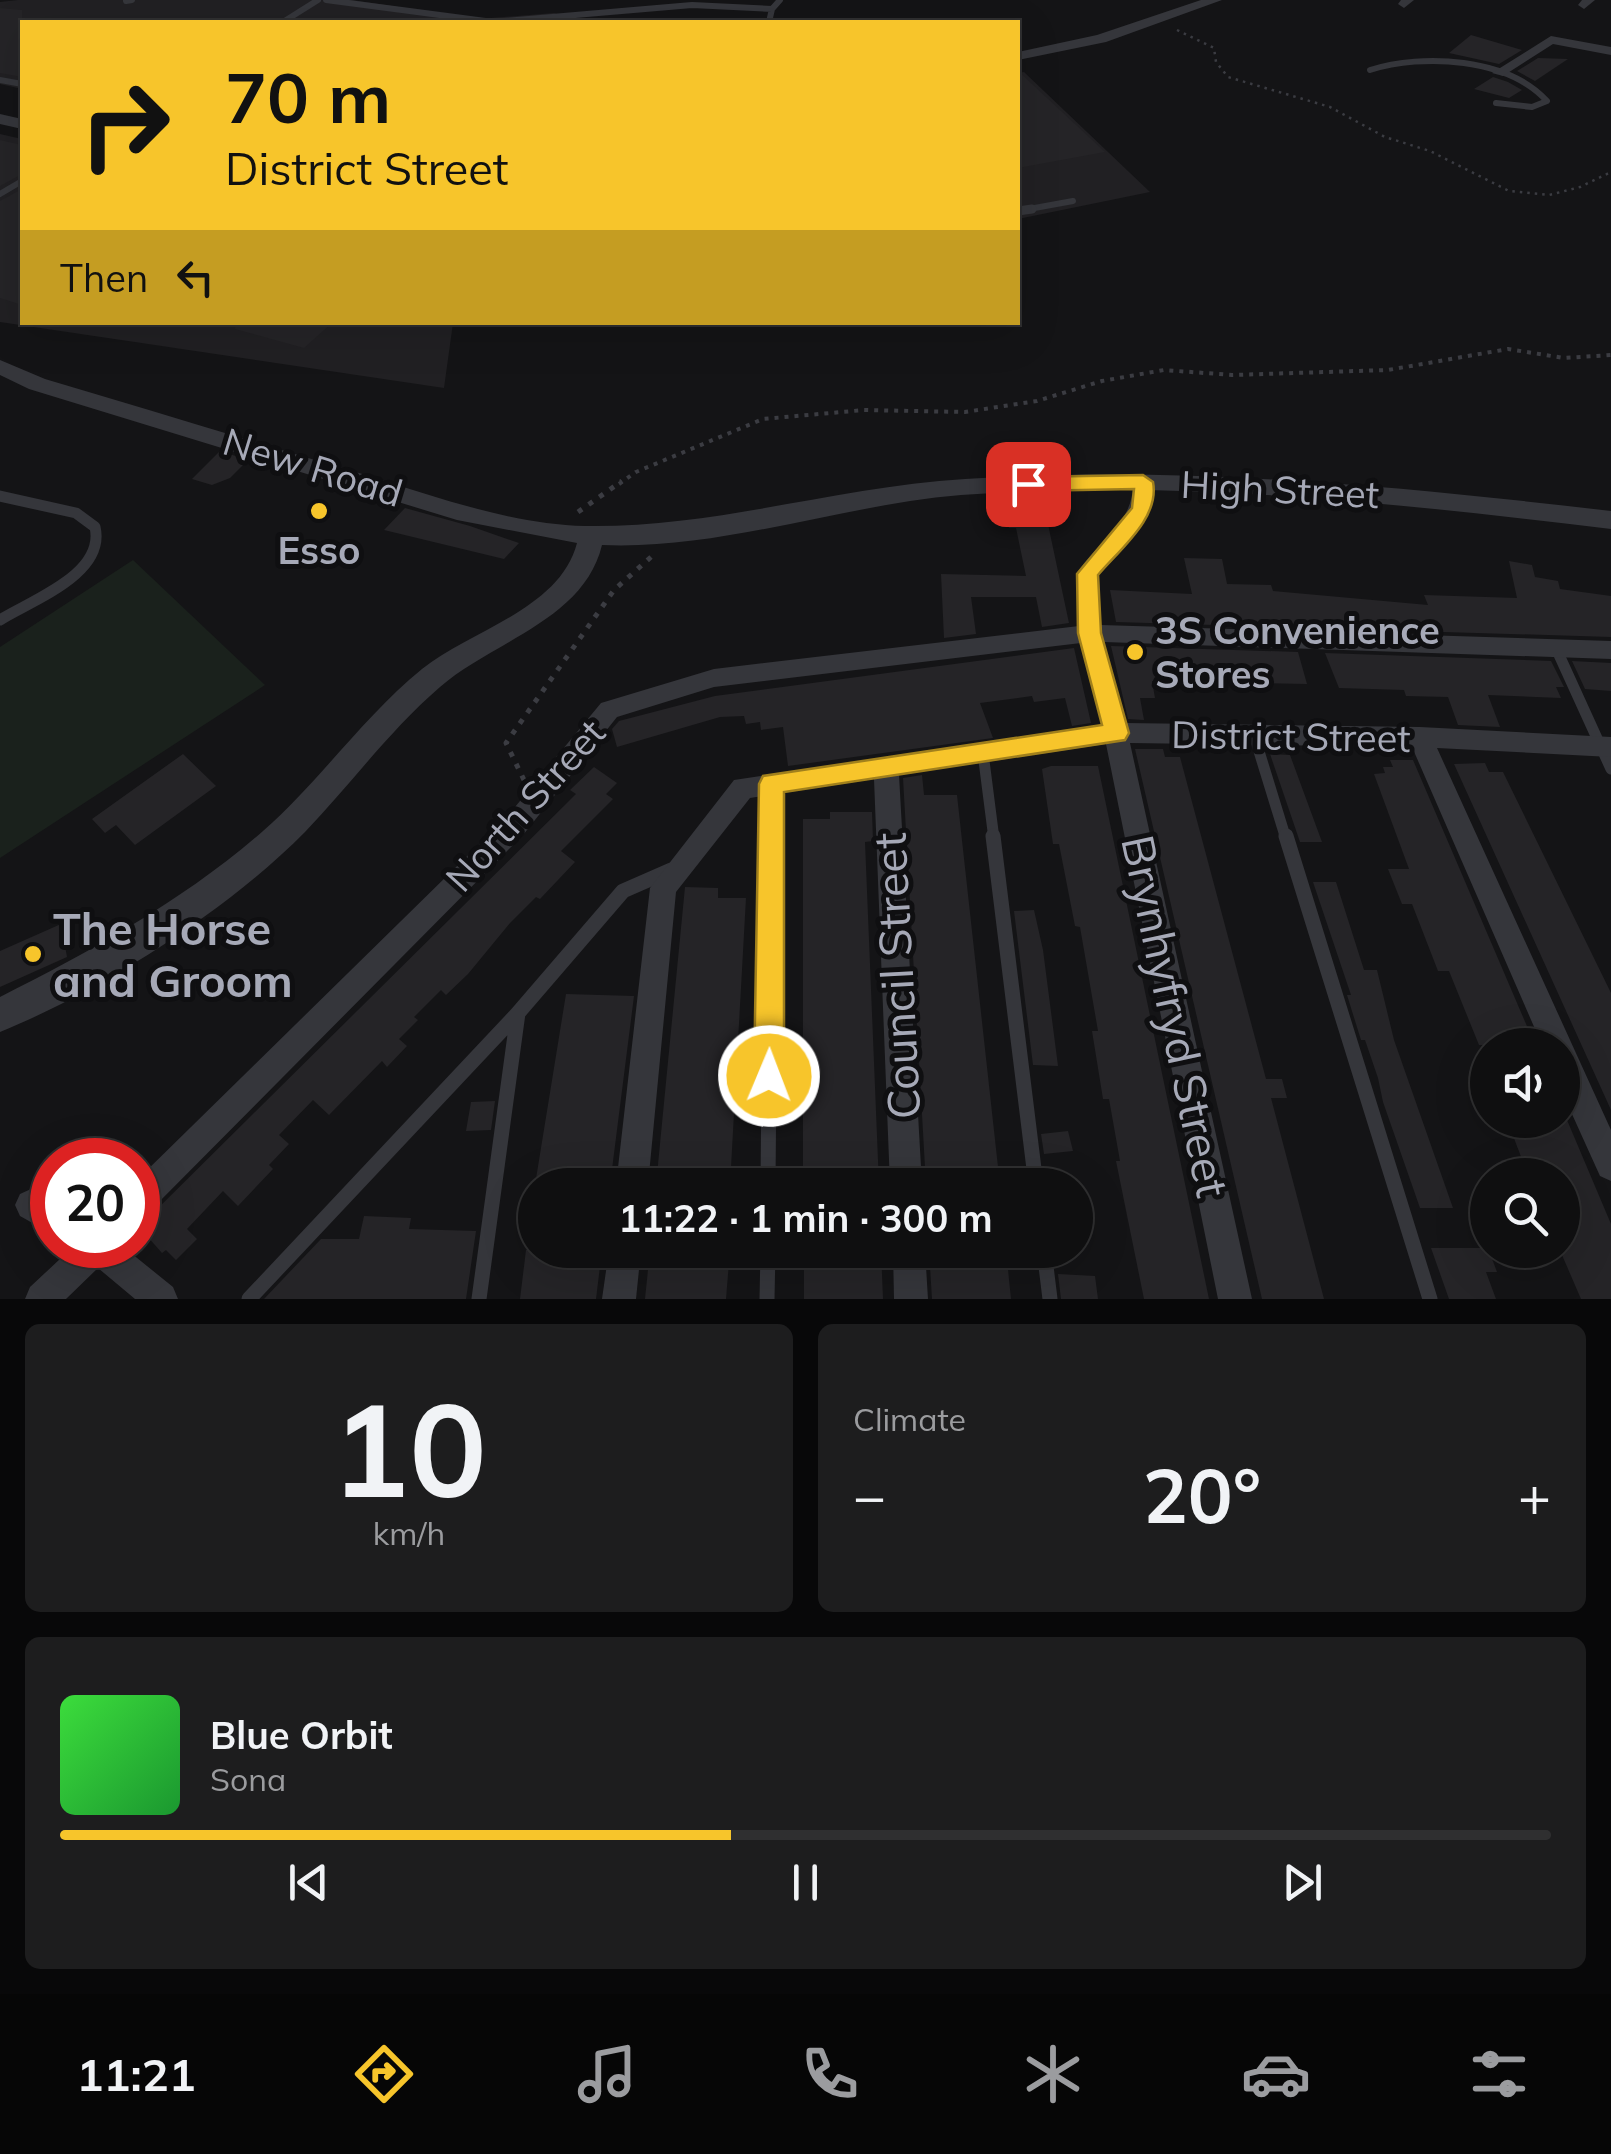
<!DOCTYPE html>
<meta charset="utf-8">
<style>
body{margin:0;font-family:Mulish,sans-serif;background:#1d1d1e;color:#f1f3f6;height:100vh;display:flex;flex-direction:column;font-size:38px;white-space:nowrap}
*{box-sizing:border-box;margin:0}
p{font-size:32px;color:#9b9c9f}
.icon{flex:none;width:55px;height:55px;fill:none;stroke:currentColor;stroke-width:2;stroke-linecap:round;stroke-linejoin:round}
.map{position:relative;height:1299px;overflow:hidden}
.sheet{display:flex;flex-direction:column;gap:25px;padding:25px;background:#080809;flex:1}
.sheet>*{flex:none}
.hud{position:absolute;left:20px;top:20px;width:1000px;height:305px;border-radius:0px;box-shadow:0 10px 40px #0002,0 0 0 2px #2f2f30;background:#f7c52b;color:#111;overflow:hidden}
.fabs{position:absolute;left:1470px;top:1028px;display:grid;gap:20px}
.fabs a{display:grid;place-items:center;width:110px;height:110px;border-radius:50%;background:#0f0f10;box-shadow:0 10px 40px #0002,0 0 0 2px #2f2f30;font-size:50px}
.speed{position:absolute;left:30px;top:1138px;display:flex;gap:20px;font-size:50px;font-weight:700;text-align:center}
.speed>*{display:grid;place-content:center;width:130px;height:130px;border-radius:50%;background:#0f0f10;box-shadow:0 10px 40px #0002,0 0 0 2px #2f2f30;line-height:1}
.speed .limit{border:15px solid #d22;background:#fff;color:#111}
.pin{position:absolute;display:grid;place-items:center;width:85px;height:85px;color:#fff;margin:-42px;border-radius:20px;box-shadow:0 5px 15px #0006}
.me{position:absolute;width:110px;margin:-55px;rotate:1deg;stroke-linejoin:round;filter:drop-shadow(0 0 8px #0008)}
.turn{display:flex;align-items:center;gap:35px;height:210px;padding:0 40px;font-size:45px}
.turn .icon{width:130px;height:130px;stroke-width:2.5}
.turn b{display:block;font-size:70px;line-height:85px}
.then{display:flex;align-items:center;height:95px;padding:0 40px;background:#0003;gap:20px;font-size:38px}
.big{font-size:75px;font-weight:700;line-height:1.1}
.sheet .widget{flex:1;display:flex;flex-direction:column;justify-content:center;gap:15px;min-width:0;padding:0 35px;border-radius:15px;background:#1d1d1e}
.sheet .dial{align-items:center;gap:0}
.dial b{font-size:130px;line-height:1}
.song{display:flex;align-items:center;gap:30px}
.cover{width:120px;height:120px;border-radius:15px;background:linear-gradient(135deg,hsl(120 70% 55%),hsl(130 70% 35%))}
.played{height:10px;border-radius:5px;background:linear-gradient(90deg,#f7c52b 45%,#2f2f30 45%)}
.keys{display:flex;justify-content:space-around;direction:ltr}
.heat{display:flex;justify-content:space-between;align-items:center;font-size:55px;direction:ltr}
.sheet .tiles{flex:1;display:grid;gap:25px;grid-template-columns:1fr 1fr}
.widget:last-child{grid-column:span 2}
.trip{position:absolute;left:518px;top:1168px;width:575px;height:100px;border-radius:50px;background:#0f0f10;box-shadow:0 10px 40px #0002,0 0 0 2px #2f2f30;font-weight:700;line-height:100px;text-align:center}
.menu{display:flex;height:160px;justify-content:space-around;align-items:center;background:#060606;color:#9b9c9f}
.menu .icon{width:70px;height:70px}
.menu .on{color:#f7c52b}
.menu b{font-size:45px;color:#f1f3f6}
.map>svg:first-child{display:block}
</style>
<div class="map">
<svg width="1611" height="1299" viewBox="0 0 1611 1299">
<rect width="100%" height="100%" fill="#141416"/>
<path fill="#212023" d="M18,0H352L478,19L554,13L577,22H22V89L0,84V2Z
M1024,72L1150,192L1018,219V73Z
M0,134L22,139V322L453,323L444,388L0,322Z"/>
<path fill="#1a211c" d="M133,560L265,685L0,858V647Z"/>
<path fill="#252427" d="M0,8L22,10V77L0,73Z
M1471,35L1522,50L1499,64L1449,53Z
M1538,58L1568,59L1535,81L1517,71Z
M1018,71L1105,152L1018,168Z
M1493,77L1508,82L1522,90L1509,98L1474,89Z
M0,140L22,145V174L0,186Z
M22,189V305L0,298V201Z
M236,322H333L304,348L235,329Z
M220,451L248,460L230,478L212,485L192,479Z
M1020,496H1042L1069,623L1042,627L1036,597H971L976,634L944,638L941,574L1026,576L1016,528H1009L1004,507H1022Z
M405,508L470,526L519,543L504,559L384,530Z
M1184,558L1222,559L1227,584L1271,585L1273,591L1428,605L1424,595L1517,598L1509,561L1532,565L1535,577L1558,581L1560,589L1611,596V637L1116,622L1110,590L1192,594Z
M1111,646L1298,652L1307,684L1152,681L1155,698H1140L1144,720L1128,719Z
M1074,648L1091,723L1072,726L1065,698L1034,702L1032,696L980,703L993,738L788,766L783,727L761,730L760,722L746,724L744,716L720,717L617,747L612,729L619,721L715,696Z
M1325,653L1551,661L1564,687H1556L1561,698L1488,695L1500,727L1458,725L1448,697L1406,696L1404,690L1339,688Z
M1572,661L1611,663V691L1585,689Z
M1135,749H1163L1165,757H1180L1266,1079H1282L1287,1098H1271L1324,1299H1262Z
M183,754L216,786L135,845L116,825L105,833L92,819Z
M1270,754L1290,755L1322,842H1300Z
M1390,760H1413L1535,1045H1479L1449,971H1438L1412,904H1402L1388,869H1409L1374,774L1385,773L1383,767H1393Z
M1485,763L1489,772H1503L1611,993V1110L1454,764Z
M1051,766H1098L1209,1299H1144L1116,1161H1120L1109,1099H1103L1092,1031H1098L1080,927L1075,926L1059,844H1053L1042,769Z
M594,767L617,783L606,794L613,799L561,851L575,862L540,899L536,897L510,923L468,974L446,995L441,990L414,1017L418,1020L399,1039L407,1046L387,1067L382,1061L329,1115L313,1100L279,1135L289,1144L269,1165L273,1169L238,1206L223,1191L187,1229L197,1239L176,1260L166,1250L162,1253L139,1227L576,794L570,790Z
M922,775L924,795H957L1000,1185H926L903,778Z
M830,812H872L873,841L865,842L879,1185H803V819H830Z
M1313,882H1336L1364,970H1377L1394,1040L1453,1208H1420L1383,1102L1378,1078L1365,1040H1361L1347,995H1351Z
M685,887L718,888V898H746L730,1185H656Z
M1034,910L1043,950L1058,1066L1033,1065L1014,911Z
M61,924L67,957L0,987V951Z
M566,994L634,996L610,1185H535Z
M495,1101L491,1130L466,1131L471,1102Z
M1507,1120H1567L1611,1224V1299H1581L1562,1255V1175H1528Z
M1068,1131L1073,1151L1044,1154L1041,1134Z
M364,1216L411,1218L409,1229L476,1231L466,1299H264L321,1239H359Z
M1431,1248H1488L1497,1272H1486L1496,1299H1449Z
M526,1250H602L596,1299H520Z
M650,1250H730L726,1299H645Z
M804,1250H881L883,1299H804Z
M929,1250H1006L1011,1299H932Z
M1058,1274L1095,1276L1098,1299H1061Z"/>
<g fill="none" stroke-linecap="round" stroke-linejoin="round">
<path stroke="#3b3c42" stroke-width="2.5" stroke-dasharray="2.5 5" stroke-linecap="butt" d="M1177,30L1214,48L1216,62L1228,77L1330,107L1385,137L1430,151L1509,191L1549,195L1580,187L1611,172"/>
<path stroke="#3b3c42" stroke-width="4" stroke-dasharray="4 6" stroke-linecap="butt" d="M619,484L636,472L763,419L864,410L965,412L1037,401L1102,381L1164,370L1232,375L1388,370L1508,349L1564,358L1611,355"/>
<path stroke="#3b3c42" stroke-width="5" stroke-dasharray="5 8" stroke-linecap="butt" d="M578,512L622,481
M524,780L506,743L614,590L651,557"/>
<path stroke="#35363b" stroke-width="6" d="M326,0L493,22L692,5L772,9
M126,1L132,0
M283,22L318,0
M769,22L772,9L780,0
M1370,70C1423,53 1508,58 1547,101L1532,107L1496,103
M0,80L22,84
M0,194L22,181
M1018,211L1073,201"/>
<path stroke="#35363b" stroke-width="9" d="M1018,211L1032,209"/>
<path stroke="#35363b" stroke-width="11" d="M0,496L76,513L95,527C106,574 32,600 0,620
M1555,646L1611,769
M1254,735L1286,839
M983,753L994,839
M771,839L772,784"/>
<path stroke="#35363b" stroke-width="15" d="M993,836L1036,1185
M1286,836L1430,1299
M768,1185L771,836
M1044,1250L1050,1299
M249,1299L518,1013L623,891L671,870
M479,1299L518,1013
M767,1299L768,1250"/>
<path fill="#35363b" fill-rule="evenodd" d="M1401,0H1414L1404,8L1398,4Z
M1582,0H1595L1584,9L1578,5Z
M1551,36L1611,47V55L1553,44L1503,76L1492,73Z
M1143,475L1153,482C1155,522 1123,548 1099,575L1101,625L1611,641V659L1104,642L1125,723L1420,727L1611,737V757L1437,748L1611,1130V1181L1600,1176L1562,1092V1045H1542L1412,747L1130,743L1252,1299H1218L1106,744L899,775L922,1185H890L874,779L750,798L676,892L648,1185H616L650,888L734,780L1102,725L1081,643L714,687L617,717L523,835L149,1212L138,1217V1179L505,819L601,703L714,669L1079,626L1077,573C1098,541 1134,524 1133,482Z
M31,1189L52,1200V1234L20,1216L15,1205L20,1194Z
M75,1245H121L173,1287L178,1299H135L98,1268L66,1299H25L30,1287Z
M609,1250H641L636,1299H602Z
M893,1250H925L928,1299H894Z"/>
<path fill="#35363b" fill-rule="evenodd" d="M1201,0H1222L1106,42L1018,60V52L1097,35Z
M0,114L22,119V129L0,124Z
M0,360L45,379C150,410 254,442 359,473C431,495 508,524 585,526C715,528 835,487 965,479C1181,465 1397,486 1611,511V529C1396,503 1178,479 961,495C841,505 723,550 602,545C584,620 493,641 440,687C390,730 351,784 305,832C227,911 103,990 0,1032V997C93,950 184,900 263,831C320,781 363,717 422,669C471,630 560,609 577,543L457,520L29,389L0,375Z"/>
</g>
<path fill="#f7c52b" stroke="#a1801c" stroke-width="2.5" d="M1143,475L1153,482C1160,518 1120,549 1098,575L1101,633L1129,733L1125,740L784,792V1076L780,1086L769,1090L759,1086L754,1076L759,784L763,776L1102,725L1078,633L1077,574L1132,508L1134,489L1028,491L1018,484L1028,477Z"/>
<g fill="#f7c52b" stroke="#0f0f11" stroke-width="4">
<circle cx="319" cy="511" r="10"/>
<circle cx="1135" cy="652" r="10"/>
<circle cx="33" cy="954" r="10"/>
</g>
<g text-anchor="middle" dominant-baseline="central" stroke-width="10" stroke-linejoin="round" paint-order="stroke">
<g font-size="38" fill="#a6a9b7" stroke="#0f0f11">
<text transform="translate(313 467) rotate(17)">New Road</text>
<text transform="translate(1280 489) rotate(3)">High Street</text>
<text transform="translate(1291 736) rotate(1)">District Street</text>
<text transform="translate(525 805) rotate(-48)">North Street</text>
</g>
<g font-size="38" font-weight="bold" fill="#a6a9b7" stroke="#0f0f11">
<text x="319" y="550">Esso</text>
<text x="1155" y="630" text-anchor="start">3S Convenience<tspan x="1155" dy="44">Stores</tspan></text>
</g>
<g font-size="45" font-weight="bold" fill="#a6a9b7" stroke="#0f0f11" text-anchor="start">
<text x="53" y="928">The Horse<tspan x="53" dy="52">and Groom</tspan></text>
</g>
<g font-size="45" fill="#a6a9b7" stroke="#0f0f11">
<text transform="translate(896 976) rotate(-93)">Council Street</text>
<text transform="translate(1176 1016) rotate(78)">Brynhyfryd Street</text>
</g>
</g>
</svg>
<div class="fabs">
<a><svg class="icon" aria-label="sound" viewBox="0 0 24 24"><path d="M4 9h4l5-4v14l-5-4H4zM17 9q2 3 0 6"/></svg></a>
<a><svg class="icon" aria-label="search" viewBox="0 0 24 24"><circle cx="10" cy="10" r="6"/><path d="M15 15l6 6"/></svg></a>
</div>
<div class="speed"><div class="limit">20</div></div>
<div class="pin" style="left:1028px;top:484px;background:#d93025"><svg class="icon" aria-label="arrive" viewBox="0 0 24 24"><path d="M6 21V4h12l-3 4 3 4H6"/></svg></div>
<svg class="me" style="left:769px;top:1076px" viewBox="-20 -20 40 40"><circle r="17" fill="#f7c52b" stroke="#fff" stroke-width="3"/><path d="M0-11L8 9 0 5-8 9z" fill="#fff"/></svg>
<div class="trip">11:22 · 1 min · 300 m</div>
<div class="hud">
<div class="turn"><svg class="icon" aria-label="right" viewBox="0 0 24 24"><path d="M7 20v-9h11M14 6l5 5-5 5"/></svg><div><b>70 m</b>District Street</div></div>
<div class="then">Then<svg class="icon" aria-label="left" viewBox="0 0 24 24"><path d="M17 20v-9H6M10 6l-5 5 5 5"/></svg></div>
</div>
</div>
<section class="sheet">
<div class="tiles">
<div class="widget dial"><b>10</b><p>km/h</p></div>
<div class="widget"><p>Climate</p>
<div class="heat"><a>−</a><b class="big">20°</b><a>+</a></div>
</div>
<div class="widget">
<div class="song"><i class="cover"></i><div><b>Blue Orbit</b><p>Sona</p></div></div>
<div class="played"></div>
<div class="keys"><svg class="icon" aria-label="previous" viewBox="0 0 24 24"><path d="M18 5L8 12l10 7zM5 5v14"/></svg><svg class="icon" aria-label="pause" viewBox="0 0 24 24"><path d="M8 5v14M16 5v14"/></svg><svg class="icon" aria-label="next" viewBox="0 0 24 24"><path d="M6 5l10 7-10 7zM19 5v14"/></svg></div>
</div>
</div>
</section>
<nav class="menu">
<b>11:21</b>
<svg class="icon on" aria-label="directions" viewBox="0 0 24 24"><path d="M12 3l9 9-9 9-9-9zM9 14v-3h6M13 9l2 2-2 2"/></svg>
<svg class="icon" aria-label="music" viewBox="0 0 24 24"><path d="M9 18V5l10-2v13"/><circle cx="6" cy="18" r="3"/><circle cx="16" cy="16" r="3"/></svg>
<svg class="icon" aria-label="phone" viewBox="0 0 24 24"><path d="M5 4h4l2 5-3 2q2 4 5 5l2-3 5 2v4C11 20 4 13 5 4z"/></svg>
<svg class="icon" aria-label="climate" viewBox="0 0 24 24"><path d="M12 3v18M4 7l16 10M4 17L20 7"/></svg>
<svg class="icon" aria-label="car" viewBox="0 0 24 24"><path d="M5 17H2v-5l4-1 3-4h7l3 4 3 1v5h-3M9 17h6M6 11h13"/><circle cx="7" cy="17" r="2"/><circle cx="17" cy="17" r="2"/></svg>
<svg class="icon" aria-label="filters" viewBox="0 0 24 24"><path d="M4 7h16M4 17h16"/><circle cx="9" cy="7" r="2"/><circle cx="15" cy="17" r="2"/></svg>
</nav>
